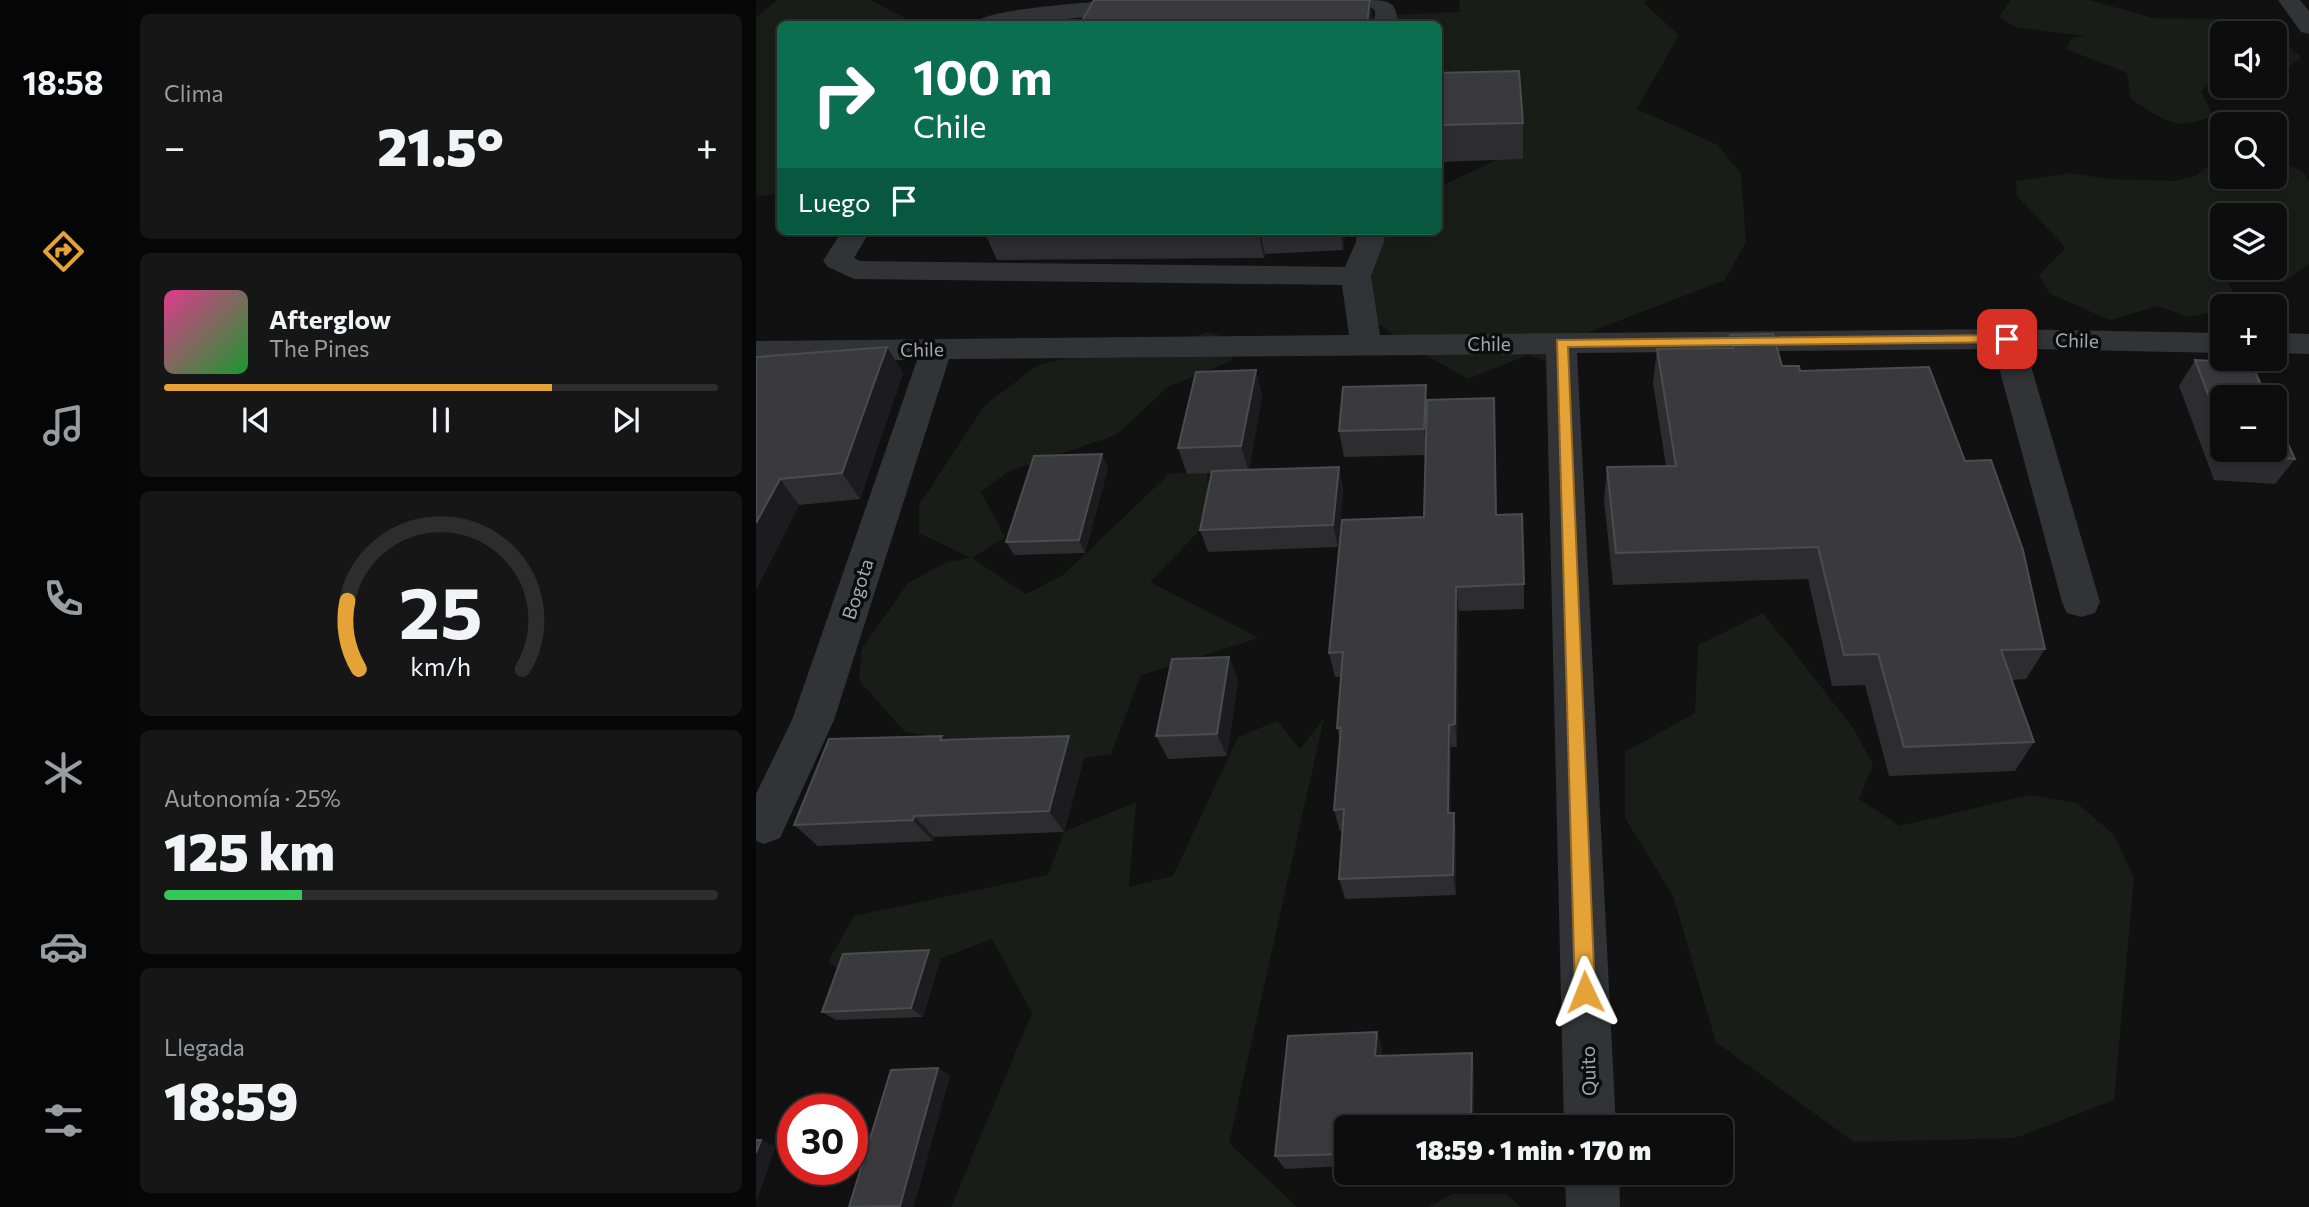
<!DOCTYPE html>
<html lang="es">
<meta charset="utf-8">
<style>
body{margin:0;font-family:Commissioner,sans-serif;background:#161617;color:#f1f3f6;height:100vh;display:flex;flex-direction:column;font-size:26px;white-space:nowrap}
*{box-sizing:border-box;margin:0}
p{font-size:23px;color:#9a9c9e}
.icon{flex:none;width:38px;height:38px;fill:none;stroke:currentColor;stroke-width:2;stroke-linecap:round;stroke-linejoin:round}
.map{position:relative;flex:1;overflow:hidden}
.sheet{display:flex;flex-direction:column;gap:14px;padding:14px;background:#070708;width:630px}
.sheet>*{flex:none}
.top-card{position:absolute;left:21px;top:21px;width:665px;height:214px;border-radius:10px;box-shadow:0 4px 10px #0003,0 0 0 2px #2d2d2e;background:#0b6e4f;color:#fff;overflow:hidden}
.fabs{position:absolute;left:1454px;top:21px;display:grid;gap:14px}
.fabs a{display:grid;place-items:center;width:77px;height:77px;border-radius:10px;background:#0d0d0e;box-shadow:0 4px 10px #0003,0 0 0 2px #2d2d2e;font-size:35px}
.speed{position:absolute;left:21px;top:1094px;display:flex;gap:14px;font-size:35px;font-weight:700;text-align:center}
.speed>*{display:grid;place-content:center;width:91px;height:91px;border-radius:50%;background:#0d0d0e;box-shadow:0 4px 10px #0003,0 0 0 2px #2d2d2e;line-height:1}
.speed .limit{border:10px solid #d22;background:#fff;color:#111}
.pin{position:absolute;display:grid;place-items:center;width:60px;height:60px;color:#fff;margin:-30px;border-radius:14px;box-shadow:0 4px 10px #0006}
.me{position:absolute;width:77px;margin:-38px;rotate:358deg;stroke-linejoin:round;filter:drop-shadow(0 0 5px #0008)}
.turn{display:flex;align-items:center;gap:24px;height:147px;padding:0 21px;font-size:32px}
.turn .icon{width:91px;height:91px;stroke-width:2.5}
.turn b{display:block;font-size:49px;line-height:60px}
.then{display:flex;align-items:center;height:66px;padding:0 21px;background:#0003;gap:14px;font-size:26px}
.big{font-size:52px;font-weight:800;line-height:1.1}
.sheet .tile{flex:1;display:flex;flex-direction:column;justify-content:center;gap:10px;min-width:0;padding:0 24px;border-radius:10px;background:#161617}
.sheet .dial{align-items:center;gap:0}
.dial svg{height:182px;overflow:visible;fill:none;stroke:#2d2d2e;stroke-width:7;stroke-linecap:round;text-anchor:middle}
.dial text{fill:#f1f3f6;stroke:none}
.song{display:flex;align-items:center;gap:21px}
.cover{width:84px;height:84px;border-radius:10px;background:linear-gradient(135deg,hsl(330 70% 55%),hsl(130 70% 35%))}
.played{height:7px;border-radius:4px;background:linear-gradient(90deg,#e5a236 70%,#2d2d2e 70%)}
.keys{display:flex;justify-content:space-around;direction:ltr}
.heat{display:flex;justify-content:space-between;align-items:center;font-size:38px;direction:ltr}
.charge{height:10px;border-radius:5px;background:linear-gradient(90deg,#34c759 25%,#2d2d2e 0)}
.trip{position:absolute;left:578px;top:1115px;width:399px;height:70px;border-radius:10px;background:#0d0d0e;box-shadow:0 4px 10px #0003,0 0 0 2px #2d2d2e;font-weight:800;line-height:70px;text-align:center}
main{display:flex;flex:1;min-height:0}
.tab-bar{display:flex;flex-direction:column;width:126px;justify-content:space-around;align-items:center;background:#050506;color:#9a9c9e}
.tab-bar .icon{width:49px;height:49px}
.tab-bar .active{color:#e5a236}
.tab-bar b{font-size:32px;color:#f1f3f6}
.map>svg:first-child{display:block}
</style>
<main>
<nav class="tab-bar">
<b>18:58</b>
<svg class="icon active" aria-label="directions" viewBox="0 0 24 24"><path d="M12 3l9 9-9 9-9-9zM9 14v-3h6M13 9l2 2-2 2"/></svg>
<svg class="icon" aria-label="music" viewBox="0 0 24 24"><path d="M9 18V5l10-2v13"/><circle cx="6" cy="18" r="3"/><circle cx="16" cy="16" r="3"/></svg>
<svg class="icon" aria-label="phone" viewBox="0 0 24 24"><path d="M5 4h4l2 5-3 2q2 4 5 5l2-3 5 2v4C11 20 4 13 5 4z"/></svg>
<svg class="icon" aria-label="climate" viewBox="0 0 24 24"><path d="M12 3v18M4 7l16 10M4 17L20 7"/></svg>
<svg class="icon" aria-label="car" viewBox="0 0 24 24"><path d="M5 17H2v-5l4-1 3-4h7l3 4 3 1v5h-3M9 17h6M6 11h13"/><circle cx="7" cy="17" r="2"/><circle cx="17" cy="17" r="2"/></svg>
<svg class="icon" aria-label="filters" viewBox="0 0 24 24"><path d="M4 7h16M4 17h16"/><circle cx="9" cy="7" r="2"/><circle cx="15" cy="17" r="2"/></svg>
</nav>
<section class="sheet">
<div class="tile"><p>Clima</p>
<div class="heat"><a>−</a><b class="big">21.5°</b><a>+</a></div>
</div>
<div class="tile">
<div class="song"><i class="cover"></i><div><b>Afterglow</b><p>The Pines</p></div></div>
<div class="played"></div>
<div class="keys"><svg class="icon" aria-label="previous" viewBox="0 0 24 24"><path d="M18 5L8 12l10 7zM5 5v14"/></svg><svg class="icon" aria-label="pause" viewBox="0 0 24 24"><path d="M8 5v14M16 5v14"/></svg><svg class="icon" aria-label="next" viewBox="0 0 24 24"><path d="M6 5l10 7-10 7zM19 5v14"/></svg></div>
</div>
<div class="tile dial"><svg viewBox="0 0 100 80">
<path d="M14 69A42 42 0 1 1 86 69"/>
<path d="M14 69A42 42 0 0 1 9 39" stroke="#e5a236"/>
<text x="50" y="56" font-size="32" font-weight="700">25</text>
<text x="50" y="72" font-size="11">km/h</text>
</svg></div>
<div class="tile"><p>Autonomía · 25%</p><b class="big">125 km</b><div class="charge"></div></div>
<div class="tile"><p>Llegada</p><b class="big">18:59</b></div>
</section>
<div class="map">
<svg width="1553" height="1207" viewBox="0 0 1553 1207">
<rect width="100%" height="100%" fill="#111112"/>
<path fill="#181d18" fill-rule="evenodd" d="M22,0H115L160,24H24V194L0,196V17Z
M703,0H890L889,4L923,35L881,109L962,145L985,174L990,242L969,280L805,343L791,361L772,355L712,379L664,352L619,322L596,250L606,231H682L683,187L744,158L683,83L682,24H615L618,16L704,12Z
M1255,0H1333L1397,18L1473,19L1517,33H1466V81L1456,82L1445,91L1457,116C1418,132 1408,120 1375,99L1371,73L1310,49L1316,38L1329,36L1259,27L1243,17Z
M1519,34L1545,57L1524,75H1519Z
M1466,154V177H1519V160L1546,171L1553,181V264L1528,282L1465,269L1484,306H1466V311L1432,317L1402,306L1354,320L1294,294L1283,275L1310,248L1261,196L1260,181L1315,173L1352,179L1417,181L1440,176ZM1466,215H1519V268H1466Z
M451,332L480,340L475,361L412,387L360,435L253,471L225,492L249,537L216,558L270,594L307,575L413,474L451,471L453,521L394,582L503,638L385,675L355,754L328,758L149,732L103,680L106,648L152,583L191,562L215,558L163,533V505L229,405L282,365L353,349L380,357Z
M1007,613L1098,729L1117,765L1103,799L1144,826L1273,795L1321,803L1358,835L1378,878L1358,1100L1259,1138L1098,1142L960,1042L917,896L869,818V752L939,713L942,645Z
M568,718L473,1143L541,1207H195L276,1013L236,939L108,987L72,962L98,916L292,875L308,832L380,802L373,887L417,876L482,737L521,721L544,749Z
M696,1194H750L765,1207H673Z"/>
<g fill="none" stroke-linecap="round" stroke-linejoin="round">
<path fill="#323337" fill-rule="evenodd" d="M366,0H443L440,5L432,7L259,24H218C228,8 342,2 366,0Z
M607,0C631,0 642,0 641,24H619V11Z
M1522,0H1544L1553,11V34L1545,32Z
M86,231H114L98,258L104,261L589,267L600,242L601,231H629L628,242L615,276L624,335L1251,329L1466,333V353L1270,349L1344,602L1339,613L1325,617L1311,613L1306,602L1238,349L821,353L860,1127H808L790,354L193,359L78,720L24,838L8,844L0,841V794L36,720L161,360L0,361V341L593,335L586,285L98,279L72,267L67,261Z
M1519,333L1553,334V354L1519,353Z
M809,1172H863L864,1207H810Z"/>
</g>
<path fill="#2d2d30" d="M682,73L767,123V159L682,162Z
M228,231H590L587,250L509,254L508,258L241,260Z
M974,335L1026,366L1044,371L1209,461L1289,649L1270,679L1256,680L1278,742L1259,771L1133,776L1109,685L1076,686L1052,579L857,585L848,500L851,467L910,466L897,383L901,349L972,348Z
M131,347L147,373L104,499L43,505L0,590V357Z
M1439,360L1466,397V450H1519L1539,459L1519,484L1458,480L1423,386Z
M500,370L506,396L493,470L583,467L587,489L582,547L452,552L444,530L456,473L431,474L422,448Z
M671,400L740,515L768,584V609L703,611L701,747H695V813H698L700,834V895L589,899L583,879L586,831H584L578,810L584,740L581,728L585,677H579L573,653L668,517L669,455L588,457L583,431Z
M352,468L329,553L258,555L250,542Z
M473,657L482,681L471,756L412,759L400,736Z
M313,736L328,758L308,832L178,837L177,841L62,846L38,825L189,740Z
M184,960L167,1017L80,1020L66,1012Z
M621,1032L626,1048V1056L716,1053L718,1068L590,1127V1166L529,1169L519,1156Z"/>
<path fill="#1c1c1e" d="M614,0L618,24H611Z
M502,231H504L509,254L508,258Z
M584,231H590L587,250Z
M131,347L147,373L104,499L86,473Z
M500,370L506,396L493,472L485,446Z
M670,385L672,411L671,455L668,429Z
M346,454L352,468L329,553L323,540Z
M583,467L587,489L582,547L577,525Z
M24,479L43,505L0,590V523Z
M700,587L703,611L701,747L699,724Z
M473,657L482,681L471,756L461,734Z
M693,725L695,747V835L692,813Z
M313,736L328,758L308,832L293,811Z
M698,813L700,834V895L697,875Z
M158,816L178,837L177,841L157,820Z
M173,950L184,960L167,1017L155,1008Z
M621,1032L626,1048L625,1072L619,1056Z
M716,1053L718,1068V1127H715Z
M182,1068L194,1076L158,1207H147L144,1206Z
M5,1140L20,1146L0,1203V1153Z"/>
<path fill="#3a3a3e" stroke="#4a4c50" stroke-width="2" d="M338,0H614L611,24H324Z
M763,71L767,123L682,125V73Z
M1017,334L1026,366H1043L1044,371L1173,367L1209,461L1235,460L1267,550L1289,649L1245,650L1278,742L1148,747L1122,654L1088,655L1062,547L860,553L851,467L920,466L901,349L977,348L974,335Z
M131,347L86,473L24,479L0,523V357Z
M1439,360L1495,363L1511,397H1466V430Z
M500,370L485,446L422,448L440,372Z
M670,385L668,429L583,431L587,387Z
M738,398L740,515L766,514L768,584L700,587L699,724L693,725L692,813H698L697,875L583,879L588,809L578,810L585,728H581L587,652L573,653L586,520L668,517L671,400Z
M1519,415L1539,459L1476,454L1474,450H1519Z
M346,454L323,540L250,542L278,456Z
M583,467L577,525L444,530L456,471Z
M473,657L461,734L400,736L416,659Z
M186,736L184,740L313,736L293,811L158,816L157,820L38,825L73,739Z
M173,950L155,1008L66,1012L87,954Z
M621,1032L619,1056L716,1053L715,1127H590V1154L519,1156L532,1036Z
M182,1068L144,1206L93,1207L135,1070Z
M0,1140H5L0,1153Z"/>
<path fill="#e5a236" stroke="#956923" stroke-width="2" d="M1251,335L1257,339L1255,342L812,347L839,992L836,999L829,1002L822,999L819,992L801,340Z"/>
<g text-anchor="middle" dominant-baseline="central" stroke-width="7" stroke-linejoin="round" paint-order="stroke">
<g font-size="19" fill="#a3a8b2" stroke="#0c0c0d">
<text transform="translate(1321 340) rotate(1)">Chile</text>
<text x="733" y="343">Chile</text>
<text transform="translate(166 349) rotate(-1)">Chile</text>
<text transform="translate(101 589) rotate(-72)">Bogota</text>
<text transform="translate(832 1071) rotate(-92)">Quito</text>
</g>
</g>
</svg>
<div class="fabs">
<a><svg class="icon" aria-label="sound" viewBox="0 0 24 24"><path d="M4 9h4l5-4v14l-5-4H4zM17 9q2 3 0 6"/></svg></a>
<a><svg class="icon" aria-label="search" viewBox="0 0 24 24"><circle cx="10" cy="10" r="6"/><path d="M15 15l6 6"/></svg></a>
<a><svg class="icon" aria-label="layers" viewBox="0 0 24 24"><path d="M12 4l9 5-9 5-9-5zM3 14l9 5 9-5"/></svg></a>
<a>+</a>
<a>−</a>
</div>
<div class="speed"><div class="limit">30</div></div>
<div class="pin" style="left:1251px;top:339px;background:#d93025"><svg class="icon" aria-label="arrive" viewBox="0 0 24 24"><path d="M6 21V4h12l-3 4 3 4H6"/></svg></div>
<svg class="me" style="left:829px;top:992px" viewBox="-20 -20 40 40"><path d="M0-17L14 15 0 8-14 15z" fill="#e5a236" stroke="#fff" stroke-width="4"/></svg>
<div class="trip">18:59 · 1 min · 170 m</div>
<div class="top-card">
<div class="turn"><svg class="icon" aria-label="right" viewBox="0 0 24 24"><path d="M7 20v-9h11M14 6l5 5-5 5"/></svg><div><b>100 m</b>Chile</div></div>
<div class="then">Luego<svg class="icon" aria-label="arrive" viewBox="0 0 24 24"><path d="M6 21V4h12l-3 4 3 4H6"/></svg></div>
</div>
</div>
</main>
